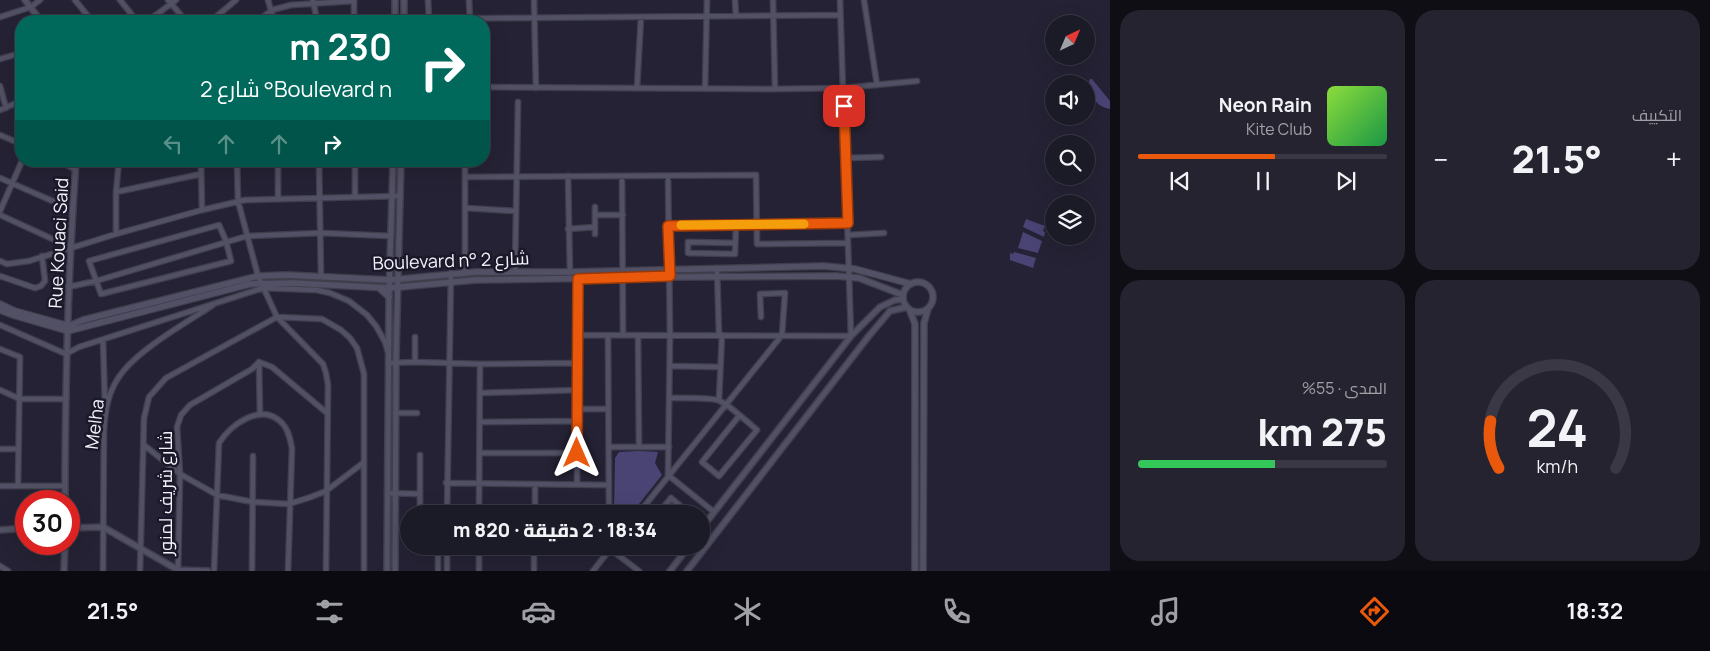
<!DOCTYPE html>
<html lang="ar">
<meta charset="utf-8">
<style>
body{margin:0;font-family:Manrope,Cairo,sans-serif;background:#24232f;color:#f1f3f6;direction:rtl;height:100vh;display:flex;flex-direction:column;font-size:19px;white-space:nowrap}
*{box-sizing:border-box;margin:0}
p{font-size:16px;color:#a0a1a7}
.icon{flex:none;width:28px;height:28px;fill:none;stroke:currentColor;stroke-width:2;stroke-linecap:round;stroke-linejoin:round}
.map{position:relative;flex:1;overflow:hidden;direction:ltr}
.side{display:flex;flex-direction:column;gap:10px;padding:10px;background:#0f0e15;width:600px}
.side>*{flex:none}
.hud{position:absolute;left:15px;top:15px;width:475px;height:152px;border-radius:20px;box-shadow:0 5px 20px #0002,0 0 0 1px #393844;direction:rtl;background:#00695c;color:#fff;overflow:hidden}
.needle{width:32px;rotate:44deg}
.tools{position:absolute;left:1045px;top:15px;display:grid;gap:10px}
.tools a{display:grid;place-items:center;width:50px;height:50px;border-radius:50%;background:#1b1a27;box-shadow:0 5px 20px #0002,0 0 0 1px #393844;font-size:25px}
.speed{position:absolute;left:15px;top:490px;display:flex;gap:10px;font-size:25px;font-weight:700;text-align:center}
.speed>*{display:grid;place-content:center;width:65px;height:65px;border-radius:50%;background:#1b1a27;box-shadow:0 5px 20px #0002,0 0 0 1px #393844;line-height:1}
.speed .limit{border:8px solid #d22;background:#fff;color:#111}
.pin{position:absolute;display:grid;place-items:center;width:42px;height:42px;color:#fff;margin:-21px;border-radius:10px;box-shadow:0 2px 8px #0006}
.me{position:absolute;width:55px;margin:-28px;rotate:0deg;stroke-linejoin:round;filter:drop-shadow(0 0 4px #0008)}
.turn{display:flex;align-items:center;gap:18px;height:105px;padding:0 15px;font-size:22px}
.turn .icon{width:65px;height:65px;stroke-width:2.5}
.turn b{display:block;font-size:35px;line-height:42px}
.lanes{display:flex;align-items:center;height:48px;padding:0 15px;background:#0003;justify-content:center;gap:25px;direction:ltr}
.lanes .off{opacity:.35}
.big{font-size:38px;font-weight:800;line-height:1.1}
.side .tile{flex:1;display:flex;flex-direction:column;justify-content:center;gap:8px;min-width:0;padding:0 18px;border-radius:20px;background:#24232f}
.side .dial{align-items:center;gap:0}
.dial svg{height:130px;overflow:visible;fill:none;stroke:#393844;stroke-width:7;stroke-linecap:round;text-anchor:middle}
.dial text{fill:#f1f3f6;stroke:none}
.song{display:flex;align-items:center;gap:15px}
.cover{width:60px;height:60px;border-radius:8px;background:linear-gradient(135deg,hsl(90 70% 55%),hsl(140 70% 35%))}
.played{height:5px;border-radius:2px;background:linear-gradient(90deg,#ea580c 55%,#393844 55%)}
.keys{display:flex;justify-content:space-around;direction:ltr}
.heat{display:flex;justify-content:space-between;align-items:center;font-size:28px;direction:ltr}
.charge{height:8px;border-radius:4px;background:linear-gradient(90deg,#34c759 55%,#393844 0)}
.side .tiles{flex:1;display:grid;gap:10px;grid-template-columns:repeat(2,1fr)}
.trip{position:absolute;left:400px;top:505px;width:310px;height:50px;border-radius:25px;background:#1b1a27;box-shadow:0 5px 20px #0002,0 0 0 1px #393844;font-weight:800;line-height:50px;text-align:center;direction:rtl}
.menu{display:flex;height:80px;justify-content:space-around;align-items:center;background:#0b0a10;color:#a0a1a7}
.menu .icon{width:35px;height:35px}
.menu .active{color:#ea580c}
.menu b{font-size:22px;color:#f1f3f6}
main{display:flex;flex:1;min-height:0}
.map>svg:first-child{display:block}
</style>
<main>
<section class="side">
<div class="tiles">
<div class="tile"><p>التكييف</p>
<div class="heat"><a>−</a><b class="big">21.5°</b><a>+</a></div>
</div>
<div class="tile">
<div class="song"><i class="cover"></i><div><b>Neon Rain</b><p>Kite Club</p></div></div>
<div class="played"></div>
<div class="keys"><svg class="icon" aria-label="previous" viewBox="0 0 24 24"><path d="M18 5L8 12l10 7zM5 5v14"/></svg><svg class="icon" aria-label="pause" viewBox="0 0 24 24"><path d="M8 5v14M16 5v14"/></svg><svg class="icon" aria-label="next" viewBox="0 0 24 24"><path d="M6 5l10 7-10 7zM19 5v14"/></svg></div>
</div>
<div class="tile dial"><svg viewBox="0 0 100 80">
<path d="M14 69A42 42 0 1 1 86 69"/>
<path d="M14 69A42 42 0 0 1 9 40" stroke="#ea580c"/>
<text x="50" y="56" font-size="32" font-weight="700">24</text>
<text x="50" y="72" font-size="11">km/h</text>
</svg></div>
<div class="tile"><p>المدى · 55%</p><b class="big">275 km</b><div class="charge"></div></div>
</div>
</section>
<div class="map">
<svg width="1110" height="571" viewBox="0 0 1110 571">
<rect width="100%" height="100%" fill="#242234"/>
<path fill="#4a4475" d="M1090,79H1092L1110,101V109C1094,106 1092,96 1089,81Z
M1026,219L1045,226L1043,231L1045,232L1044,237L1023,227Z
M1023,232L1042,241L1038,253L1018,248Z
M1014,252L1036,258L1033,268L1010,260V253L1013,254Z
M640,451L658,452L655,463L662,475L631,514H614L615,458L619,452Z"/>
<g fill="none" stroke-linecap="round" stroke-linejoin="round">
<g stroke="#403e4d" stroke-width="7">
<path id="minor" d="M75,0L92,21
M120,0L137,21
M168,0L186,21
M268,0L274,21
M313,0L317,21
M354,0V21
M428,0L429,19
M469,0L470,21
M534,0L536,88
M735,0L736,16
M773,0L775,89
M864,0L877,85
M0,17L31,7L40,0
M395,19L840,15
M148,21L176,0
M211,21L236,0
M258,21L272,10L291,5L354,1
M0,59L21,53
M0,86L6,108
M484,87L775,89L843,88L917,81
M637,88L641,17
M705,89L707,0
M0,110L21,101
M0,135L21,144
M845,158L881,157
M59,161L75,169
M79,161H101
M201,161L202,210
M237,161L238,201L258,276L277,317L323,364L326,373L328,385L326,571
M278,161V198
M319,161L321,276
M355,161V197
M465,161V272
M568,176L570,272
M622,176L623,335
M668,176L670,335L668,475L714,512
M465,177L756,175L757,244L848,243
M0,178L73,210
M116,192L201,174
M466,208L516,211
M0,211L22,161
M0,215L70,247
M595,215H623
M219,225L226,241L231,261L101,294L89,261Z
M668,226L848,223
M568,229L595,227
M116,234V192L119,161
M595,234V207
M848,235L884,233
M735,243L688,242V253L735,254L736,225
M0,261L7,264L29,261L116,234L202,210L245,200L400,196
M717,268L719,335
M515,271L518,102
M0,276L35,288L41,286L45,281L42,256
M68,287L96,281L247,236L321,233L391,236
M0,325L66,354L79,347L263,288L317,290L330,293L349,301L367,315L376,326L385,342L388,352
M578,335L851,336L840,0
M608,335L609,514
M638,335L639,447
M103,340L105,405
M0,349L20,357L18,486H0
M259,362L260,415
M415,362V337
M389,363L415,362L480,364L577,363
M670,366L720,367
M0,390L20,399H65
M480,393L577,390
M670,398C679,398 714,397 720,401C732,407 746,421 757,430L719,476L702,462L739,416
M719,400L722,335
M577,409H608
M395,413H417
M480,422L577,421
M144,445L180,474L217,495L253,502L289,504L311,497L326,491L363,463
M609,447H669
M0,449H18
M480,453H577
M420,455V514
M446,483L609,485
M577,484L578,276
M18,486H65
M387,493L420,494
M642,508L649,514
M479,512L511,514
M447,514L451,273
M479,514L480,364
M535,514V484
M638,514L782,335L785,293L760,294L761,317
M658,514L671,498L690,514
M447,546V571
M534,546V571
M610,546V549L639,571
M0,566L8,571
M103,571L104,431C105,413 107,396 117,380C133,352 186,323 213,305
M140,571L144,418L149,397L166,378L277,317L322,319L341,330L350,338L357,348L364,374V571
M178,571L180,474L177,427L181,415L190,405L252,369L259,362L272,367L327,413
M214,571L219,443C231,424 262,402 282,423C289,430 290,440 292,448L288,571
M252,571L253,456
M438,571V546
M479,571V546
M593,571L611,548"/>
</g>
<g stroke="#403e4d" stroke-width="8">
<path id="tertiary" d="M25,0L41,21
M395,0V21
M404,0V21
M65,501C65,388 68,275 76,161
M69,528L103,527L178,570L208,571
M701,529L851,336L880,307L895,300L903,299
M0,530L26,528
M64,571L65,544
M387,571L389,297L393,161
M395,571L396,356L401,161
M670,571L689,546
M687,571L868,337L890,311L907,307"/>
</g>
<g stroke="#403e4d" stroke-width="8">
<path id="secondary" d="M903 297a15 15 0 1 1 30 0a15 15 0 1 1-30 0Z
M379,288L389,297
M0,304L15,311L69,326L83,320L258,276L287,275L390,280L476,272H570L824,266L855,269L911,284
M0,310L13,315L68,331L250,284L292,283L389,288L475,280L670,277L836,276L859,278L903,295
M910,311L915,324V571
M923,571L924,323L928,309"/>
</g>
<use href="#minor" stroke="#515064" stroke-width="4.5"/>
<use href="#tertiary" stroke="#515064" stroke-width="5"/>
<use href="#secondary" stroke="#515064" stroke-width="5.5"/>
</g>
<g fill="none" stroke-linecap="round" stroke-linejoin="round">
<g stroke="#983908" stroke-width="12">
<path id="route" d="M577,453L578,279L670,276L668,226L848,223L844,106"/>
</g>
<use href="#route" stroke="#ea580c" stroke-width="9"/>
<path stroke="#f59e0b" stroke-width="9" d="M681,225L804,224"/>
</g>
<g text-anchor="middle" dominant-baseline="central" stroke-width="5" stroke-linejoin="round" paint-order="stroke">
<g font-size="18" fill="#f4f3fd" stroke="#1b1929">
<text transform="translate(58 243) rotate(-87)">Rue Kouaci Said</text>
<text transform="translate(451 260) rotate(-2)">Boulevard n° شارع 2</text>
<text transform="translate(94 424) rotate(-83)">Melha</text>
<text transform="translate(165 493) rotate(-90)">شارع شريف لمنور</text>
</g>
</g>
</svg>
<div class="tools">
<a><svg class="needle" viewBox="-14 -14 28 28"><path d="M0-13l5 13h-10z" fill="#e53935"/><path d="M0 13l5-13h-10z" fill="#a0a1a7"/></svg></a>
<a><svg class="icon" aria-label="sound" viewBox="0 0 24 24"><path d="M4 9h4l5-4v14l-5-4H4zM17 9q2 3 0 6"/></svg></a>
<a><svg class="icon" aria-label="search" viewBox="0 0 24 24"><circle cx="10" cy="10" r="6"/><path d="M15 15l6 6"/></svg></a>
<a><svg class="icon" aria-label="layers" viewBox="0 0 24 24"><path d="M12 4l9 5-9 5-9-5zM3 14l9 5 9-5"/></svg></a>
</div>
<div class="speed"><div class="limit">30</div></div>
<div class="pin" style="left:844px;top:106px;background:#d93025"><svg class="icon" aria-label="arrive" viewBox="0 0 24 24"><path d="M6 21V4h12l-3 4 3 4H6"/></svg></div>
<svg class="me" style="left:577px;top:453px" viewBox="-20 -20 40 40"><path d="M0-17L14 15 0 8-14 15z" fill="#ea580c" stroke="#fff" stroke-width="4"/></svg>
<div class="trip">18:34 · 2 دقيقة · 820 m</div>
<div class="hud">
<div class="turn"><svg class="icon" aria-label="right" viewBox="0 0 24 24"><path d="M7 20v-9h11M14 6l5 5-5 5"/></svg><div><b>230 m</b>Boulevard n° شارع 2</div></div>
<div class="lanes"><svg class="icon off" aria-label="left" viewBox="0 0 24 24"><path d="M17 20v-9H6M10 6l-5 5 5 5"/></svg><svg class="icon off" aria-label="ahead" viewBox="0 0 24 24"><path d="M12 20V5M6 11l6-6 6 6"/></svg><svg class="icon off" aria-label="ahead" viewBox="0 0 24 24"><path d="M12 20V5M6 11l6-6 6 6"/></svg><svg class="icon" aria-label="right" viewBox="0 0 24 24"><path d="M7 20v-9h11M14 6l5 5-5 5"/></svg></div>
</div>
</div>
</main>
<nav class="menu">
<b>18:32</b>
<svg class="icon active" aria-label="directions" viewBox="0 0 24 24"><path d="M12 3l9 9-9 9-9-9zM9 14v-3h6M13 9l2 2-2 2"/></svg>
<svg class="icon" aria-label="music" viewBox="0 0 24 24"><path d="M9 18V5l10-2v13"/><circle cx="6" cy="18" r="3"/><circle cx="16" cy="16" r="3"/></svg>
<svg class="icon" aria-label="phone" viewBox="0 0 24 24"><path d="M5 4h4l2 5-3 2q2 4 5 5l2-3 5 2v4C11 20 4 13 5 4z"/></svg>
<svg class="icon" aria-label="climate" viewBox="0 0 24 24"><path d="M12 3v18M4 7l16 10M4 17L20 7"/></svg>
<svg class="icon" aria-label="car" viewBox="0 0 24 24"><path d="M5 17H2v-5l4-1 3-4h7l3 4 3 1v5h-3M9 17h6M6 11h13"/><circle cx="7" cy="17" r="2"/><circle cx="17" cy="17" r="2"/></svg>
<svg class="icon" aria-label="filters" viewBox="0 0 24 24"><path d="M4 7h16M4 17h16"/><circle cx="9" cy="7" r="2"/><circle cx="15" cy="17" r="2"/></svg>
<b>21.5°</b>
</nav>
